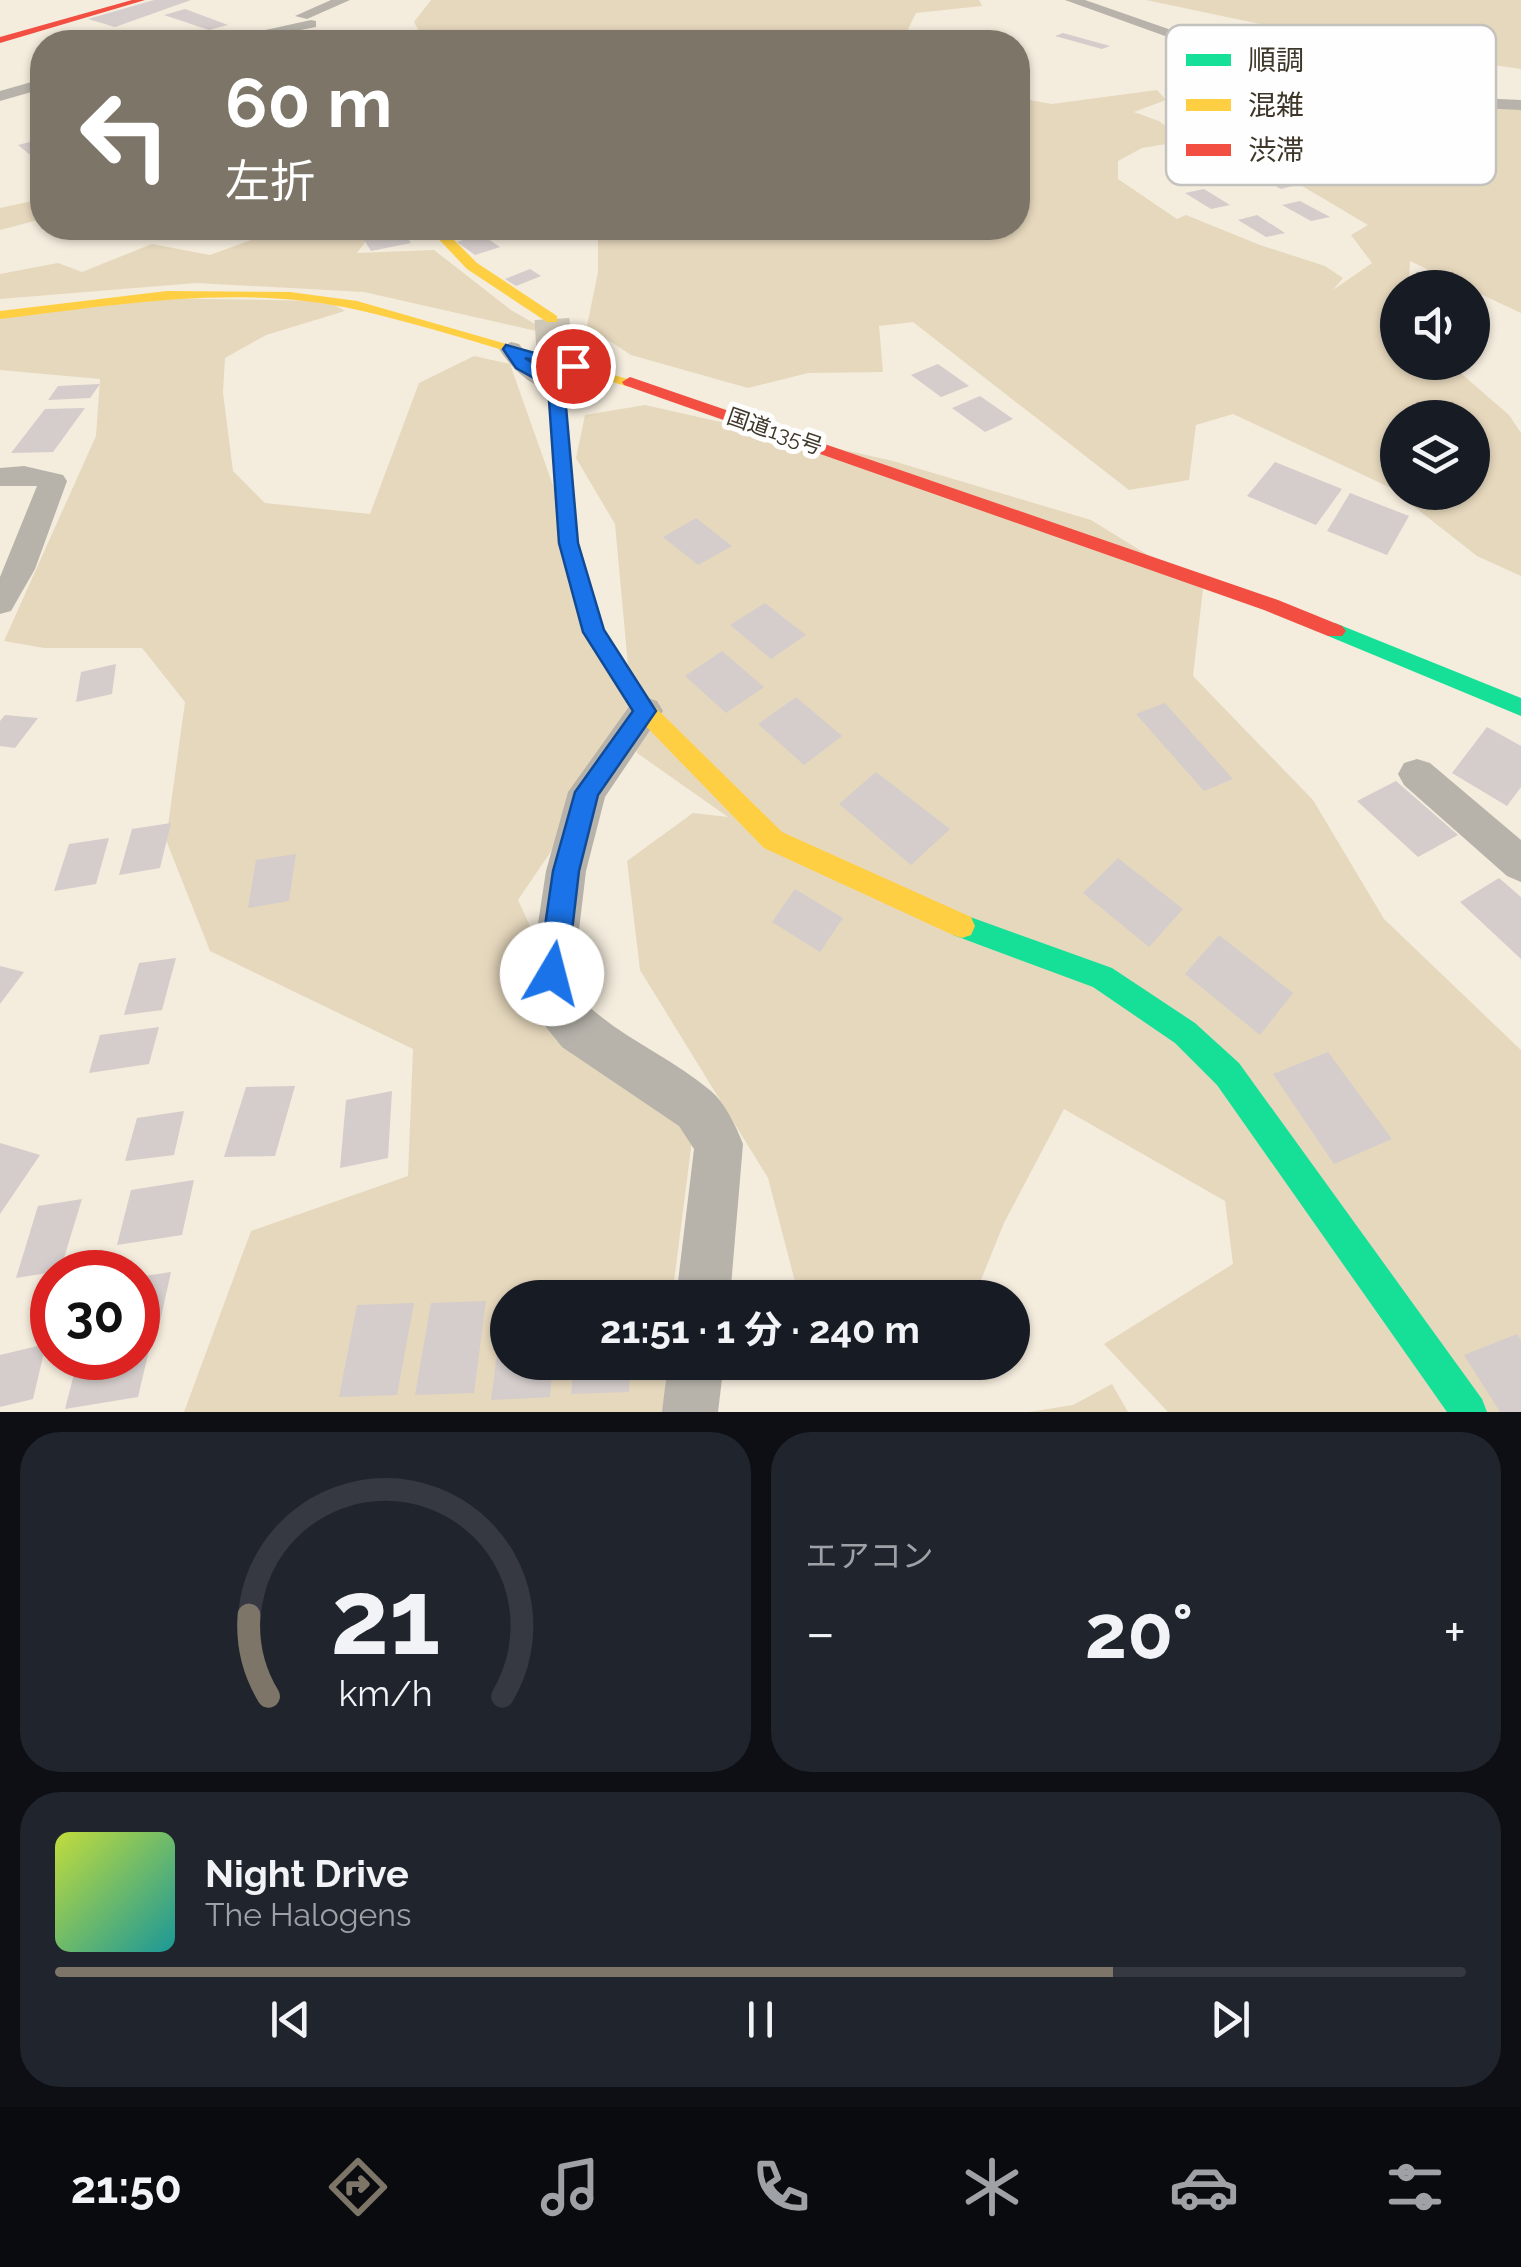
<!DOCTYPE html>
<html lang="ja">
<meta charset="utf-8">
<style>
body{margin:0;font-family:Raleway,"Noto Sans JP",sans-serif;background:#20242c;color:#f1f3f6;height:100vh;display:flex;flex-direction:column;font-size:38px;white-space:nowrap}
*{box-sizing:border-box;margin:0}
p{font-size:32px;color:#9ea1a6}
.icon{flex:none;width:55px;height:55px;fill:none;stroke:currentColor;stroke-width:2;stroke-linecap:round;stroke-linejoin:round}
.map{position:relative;height:1412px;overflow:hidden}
.panel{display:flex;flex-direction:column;gap:20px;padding:20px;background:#0d0f14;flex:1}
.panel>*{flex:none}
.top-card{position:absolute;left:30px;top:30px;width:1000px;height:210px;border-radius:40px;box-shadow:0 2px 8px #0004;background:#7d7668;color:#fff;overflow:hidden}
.fabs{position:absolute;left:1380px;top:270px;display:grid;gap:20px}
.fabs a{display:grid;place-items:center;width:110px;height:110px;border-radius:50%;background:#171b24;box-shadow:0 2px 8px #0004;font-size:50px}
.speed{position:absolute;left:30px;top:1250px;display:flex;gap:20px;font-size:50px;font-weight:700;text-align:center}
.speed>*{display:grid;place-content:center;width:130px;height:130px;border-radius:50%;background:#171b24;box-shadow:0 2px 8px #0004;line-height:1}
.speed .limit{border:15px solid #d22;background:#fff;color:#111}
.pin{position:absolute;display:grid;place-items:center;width:85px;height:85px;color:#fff;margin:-42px;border:5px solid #fff;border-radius:50%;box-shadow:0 2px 10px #0007}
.me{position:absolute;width:110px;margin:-55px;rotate:8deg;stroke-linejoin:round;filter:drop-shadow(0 0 8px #0008)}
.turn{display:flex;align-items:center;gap:35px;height:210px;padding:0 30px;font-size:45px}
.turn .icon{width:130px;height:130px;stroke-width:2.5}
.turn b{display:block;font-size:70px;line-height:85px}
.big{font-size:75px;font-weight:700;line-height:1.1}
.panel .tile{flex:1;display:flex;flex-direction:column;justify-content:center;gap:15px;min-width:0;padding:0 35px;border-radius:40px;background:#20242c}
.panel .dial{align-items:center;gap:0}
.dial svg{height:260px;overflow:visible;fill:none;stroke:#363941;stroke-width:7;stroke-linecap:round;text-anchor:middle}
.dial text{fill:#f1f3f6;stroke:none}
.song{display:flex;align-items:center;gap:30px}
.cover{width:120px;height:120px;border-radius:15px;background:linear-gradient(135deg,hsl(70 70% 55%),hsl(180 70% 35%))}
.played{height:10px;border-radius:5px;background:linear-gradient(90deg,#7d7668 75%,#363941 75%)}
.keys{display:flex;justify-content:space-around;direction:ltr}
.heat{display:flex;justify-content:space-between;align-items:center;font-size:55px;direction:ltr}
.panel .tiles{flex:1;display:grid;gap:20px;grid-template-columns:1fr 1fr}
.tile:last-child{grid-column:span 2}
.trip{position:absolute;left:490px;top:1280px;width:540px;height:100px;border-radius:50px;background:#171b24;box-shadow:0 2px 8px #0004;font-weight:700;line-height:100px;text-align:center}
.menu{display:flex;height:160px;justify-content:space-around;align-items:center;background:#090b0e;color:#9ea1a6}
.menu .icon{width:70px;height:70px}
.menu .on{color:#7d7668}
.menu b{font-size:45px;color:#f1f3f6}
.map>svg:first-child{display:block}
</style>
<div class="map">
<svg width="1521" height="1412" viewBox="0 0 1521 1412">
<rect width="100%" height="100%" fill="#f4ecdd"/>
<path fill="#e6d8bd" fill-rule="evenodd" d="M431,0H979L982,6L916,13L908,29L921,42H425L414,22Z
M1146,0H1521V69L1445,58L1430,70L1468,103L1521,105V313L1410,261L1409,287L1398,288L1397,314L1393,323L1397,327L1398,362L1449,363L1509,415L1521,433V576L1477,556L1389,487L1233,414L1196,425L1189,480L1129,490L913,322L879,326L883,372L808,373L748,388L631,355L587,326L598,272V228H1018V98L1052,104L1157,90L1166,100L1134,112L1159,121L1184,141L1142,148L1118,161V179L1177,219L1186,215L1260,245L1325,266L1343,278L1333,290L1372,263L1351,235L1368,225L1214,134L1358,98L1456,101L1281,62L1304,50L1294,31ZM1398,418H1472V492H1398Z
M42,199V219L0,230V208Z
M284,228H402L373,231L357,253L434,250L511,310L554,335L364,292L196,283L0,299V274L58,263L82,272L152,244L210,255Z
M138,298L327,301L345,311L266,335L225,358L223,393L233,471L265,503L370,514L419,383L474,356L510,364L632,709L615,524L576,458L585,415L645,405L893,461L1091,520L1203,589L1193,676L1313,800L1384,919L1521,1050V1412H1168L1104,1344L1233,1264L1225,1201L1064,1109L1004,1223L974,1297H799L768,1178L640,970L627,861L693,813L728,817L637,753L634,729L518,900L552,974L696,1109L672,1297L508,1298V1362L666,1363L664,1412H184L251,1231L408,1176L413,1049L210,951L166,840L185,702L142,648H44L4,641L96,436L100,379L0,370V315Z
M1112,1384L1128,1412H1029L1073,1405Z"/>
<path fill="#d4cdcc" d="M154,0H191L115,27L88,19Z
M185,9L228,25L209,30L164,15Z
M1063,33L1110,46L1102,49L1055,36Z
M42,139V151L29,154L18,145Z
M1274,174L1297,185L1281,189L1259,177Z
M1204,189L1230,205L1211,209L1185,193Z
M1300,201L1330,217L1311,221L1282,205Z
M1257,215L1285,233L1266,237L1238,220Z
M402,229L411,243L371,251L363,238Z
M481,234L500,247L475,255L457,242Z
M530,269L541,276L516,286L505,279Z
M938,364L969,386L941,397L911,375Z
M100,384L90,398L48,400L58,386Z
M980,396L1013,419L985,432L952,408Z
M85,408L53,452L11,453L45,409Z
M1275,462L1342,489L1316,525L1247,496Z
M1350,493L1409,516L1387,555L1327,531Z
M696,518L732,546L698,565L663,537Z
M765,603L806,635L771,659L730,625Z
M722,651L764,687L726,713L685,676Z
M116,664L112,694L76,702L81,672Z
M796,697L842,736L804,765L758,724Z
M1165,703L1233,779L1204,791L1136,714Z
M5,715L38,718L15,748L0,746V721Z
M1487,727L1521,746V787L1507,806L1452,773Z
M876,772L950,829L911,865L839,804Z
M1396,781L1458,835L1418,857L1357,801Z
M171,823L160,868L119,875L132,829Z
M109,838L96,884L54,891L69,844Z
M296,854L289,901L248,908L256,860Z
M1118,858L1183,909L1149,947L1083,893Z
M1499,878L1521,897V959L1460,902Z
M795,889L843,918L820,952L772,922Z
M1219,935L1293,993L1260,1035L1185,974Z
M176,958L162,1010L124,1015L139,963Z
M0,966L24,972L0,1004Z
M159,1027L149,1064L89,1073L100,1035Z
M1328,1052L1392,1139L1334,1164L1273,1074Z
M295,1086L275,1156L224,1157L246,1087Z
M392,1091L388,1158L340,1168L346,1100Z
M184,1111L174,1155L125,1161L137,1118Z
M0,1143L40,1155L0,1214Z
M194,1180L182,1235L117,1245L131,1190Z
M82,1199L60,1271L16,1278L38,1206Z
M171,1272L160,1322L138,1326V1277Z
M486,1301L474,1393L415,1395L431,1303Z
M414,1303L397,1395L339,1397L357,1305Z
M503,1307H508V1362H553L550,1397L491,1400Z
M1517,1334L1521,1340V1412H1500L1464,1355Z
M151,1342L138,1397L65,1409L78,1358H138V1344Z
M46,1344L33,1399L0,1407V1355Z
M574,1362H631L629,1392L571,1394Z"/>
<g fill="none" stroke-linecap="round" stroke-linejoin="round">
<path stroke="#cfc8b9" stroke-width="35" stroke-dasharray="35 18" stroke-linecap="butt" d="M552,319L556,384"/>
<path fill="#b7b3ab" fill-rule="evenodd" d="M331,0H350L307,19L295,16Z
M1065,0H1085L1350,92L1521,100V110L1348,102Z
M311,20L316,21V27L238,42H211Z
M42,79V89L0,101V91Z
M511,342L519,344L531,360L565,379L569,384L565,389C538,396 512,369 499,349Z
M24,466L63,475L67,481L35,569L11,611L0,614V577L37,486H0V468Z
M645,697L657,701L663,711L605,797L586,871L572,989C610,1034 666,1053 711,1091C725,1103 736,1126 743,1144L730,1298H676L694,1149L679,1126L562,1047L533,1011L527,996L546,871L568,792L633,701Z
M1417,759L1430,763L1521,840V882L1507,876L1404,785L1398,774L1404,763Z
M668,1362H724L718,1412H662Z"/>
<path fill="#16e098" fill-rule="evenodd" d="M1335,623L1521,698V716L1328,636L1324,631Z
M962,914L1112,968L1195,1023L1239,1063L1482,1399L1487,1412H1447L1217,1085L1175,1043L1093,987L953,935L949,926L953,917Z"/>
<path fill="#ffcf43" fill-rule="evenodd" d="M428,228H442L477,263L557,316V322H547L467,269Z
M167,291L290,292L357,301L638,382L630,387C539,363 449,331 358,310C241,283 117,305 0,319V311Z
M556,379L564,384L579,543L604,631L653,705L782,832L971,917L975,926L971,935L962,938L953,935L764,848L637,717L583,632L559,543L548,384Z"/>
<path fill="#f24e42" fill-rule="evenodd" d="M132,0H145L0,43V37Z
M630,377L1278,600L1342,626L1346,631L1342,636H1328L1264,610L624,385L622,382Z"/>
</g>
<path fill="#1a73e8" stroke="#114b97" stroke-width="2.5" d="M506,345L581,366L573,371L525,358L564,384L578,543L604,630L656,711L598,795L579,871L567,974L562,983L552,987L543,983L538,974L553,871L575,792L633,711L583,632L559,543L548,386L516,368L503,349Z"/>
<g text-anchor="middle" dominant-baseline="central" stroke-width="10" stroke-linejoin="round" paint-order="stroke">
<g font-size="22" fill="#3d3629" stroke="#fefefe">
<text transform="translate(775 431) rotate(19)">国道135号</text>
</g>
</g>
<rect x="1166" y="25" width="330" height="160" rx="15" fill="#fefefe" stroke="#c4c2be" stroke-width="2.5"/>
<rect x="1186" y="54" width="45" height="12" fill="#16e098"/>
<rect x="1186" y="99" width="45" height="12" fill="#ffcf43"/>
<rect x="1186" y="144" width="45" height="12" fill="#f24e42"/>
<g font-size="28" fill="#3d3629">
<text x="1248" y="70">順調</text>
<text x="1248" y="115">混雑</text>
<text x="1248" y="160">渋滞</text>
</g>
</svg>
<div class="fabs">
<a><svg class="icon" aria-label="sound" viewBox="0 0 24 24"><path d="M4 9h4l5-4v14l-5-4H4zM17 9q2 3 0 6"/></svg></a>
<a><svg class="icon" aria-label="layers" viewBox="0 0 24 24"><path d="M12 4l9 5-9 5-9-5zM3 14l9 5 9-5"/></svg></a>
</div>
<div class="speed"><div class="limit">30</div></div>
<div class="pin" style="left:573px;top:366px;background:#d93025"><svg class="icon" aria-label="arrive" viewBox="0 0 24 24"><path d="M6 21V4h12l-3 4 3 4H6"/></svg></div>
<svg class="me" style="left:552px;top:974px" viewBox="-20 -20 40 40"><circle r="19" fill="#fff"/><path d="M0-13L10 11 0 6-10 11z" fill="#1a73e8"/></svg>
<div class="trip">21:51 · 1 分 · 240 m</div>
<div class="top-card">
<div class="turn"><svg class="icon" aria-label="left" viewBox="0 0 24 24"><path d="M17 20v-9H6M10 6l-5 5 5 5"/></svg><div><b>60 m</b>左折</div></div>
</div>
</div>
<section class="panel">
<div class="tiles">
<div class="tile dial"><svg viewBox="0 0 100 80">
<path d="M14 69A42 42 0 1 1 86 69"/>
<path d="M14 69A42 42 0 0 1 8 44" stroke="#7d7668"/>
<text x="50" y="56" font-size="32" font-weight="700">21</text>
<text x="50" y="72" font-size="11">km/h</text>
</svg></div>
<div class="tile"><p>エアコン</p>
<div class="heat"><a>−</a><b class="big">20°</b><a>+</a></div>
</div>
<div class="tile">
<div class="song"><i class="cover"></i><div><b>Night Drive</b><p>The Halogens</p></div></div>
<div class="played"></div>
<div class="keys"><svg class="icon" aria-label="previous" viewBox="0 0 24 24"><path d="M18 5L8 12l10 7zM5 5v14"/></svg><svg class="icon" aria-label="pause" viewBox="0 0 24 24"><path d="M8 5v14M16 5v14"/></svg><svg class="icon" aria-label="next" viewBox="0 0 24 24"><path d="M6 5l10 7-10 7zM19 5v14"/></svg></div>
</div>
</div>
</section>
<nav class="menu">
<b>21:50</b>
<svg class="icon on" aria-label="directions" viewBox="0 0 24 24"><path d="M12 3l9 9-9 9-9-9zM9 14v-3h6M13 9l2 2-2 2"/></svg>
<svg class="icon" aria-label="music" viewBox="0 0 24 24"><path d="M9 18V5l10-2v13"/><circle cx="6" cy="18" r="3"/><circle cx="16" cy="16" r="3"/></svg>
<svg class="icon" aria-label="phone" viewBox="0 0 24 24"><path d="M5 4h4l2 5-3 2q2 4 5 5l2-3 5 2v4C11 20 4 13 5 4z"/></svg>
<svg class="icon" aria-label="climate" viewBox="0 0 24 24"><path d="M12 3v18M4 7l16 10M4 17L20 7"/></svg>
<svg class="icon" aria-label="car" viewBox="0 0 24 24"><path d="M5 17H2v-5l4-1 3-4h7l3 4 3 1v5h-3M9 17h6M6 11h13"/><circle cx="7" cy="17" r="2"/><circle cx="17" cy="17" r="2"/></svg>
<svg class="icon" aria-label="filters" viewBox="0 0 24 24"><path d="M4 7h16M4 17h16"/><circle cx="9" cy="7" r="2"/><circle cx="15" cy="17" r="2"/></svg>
</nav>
